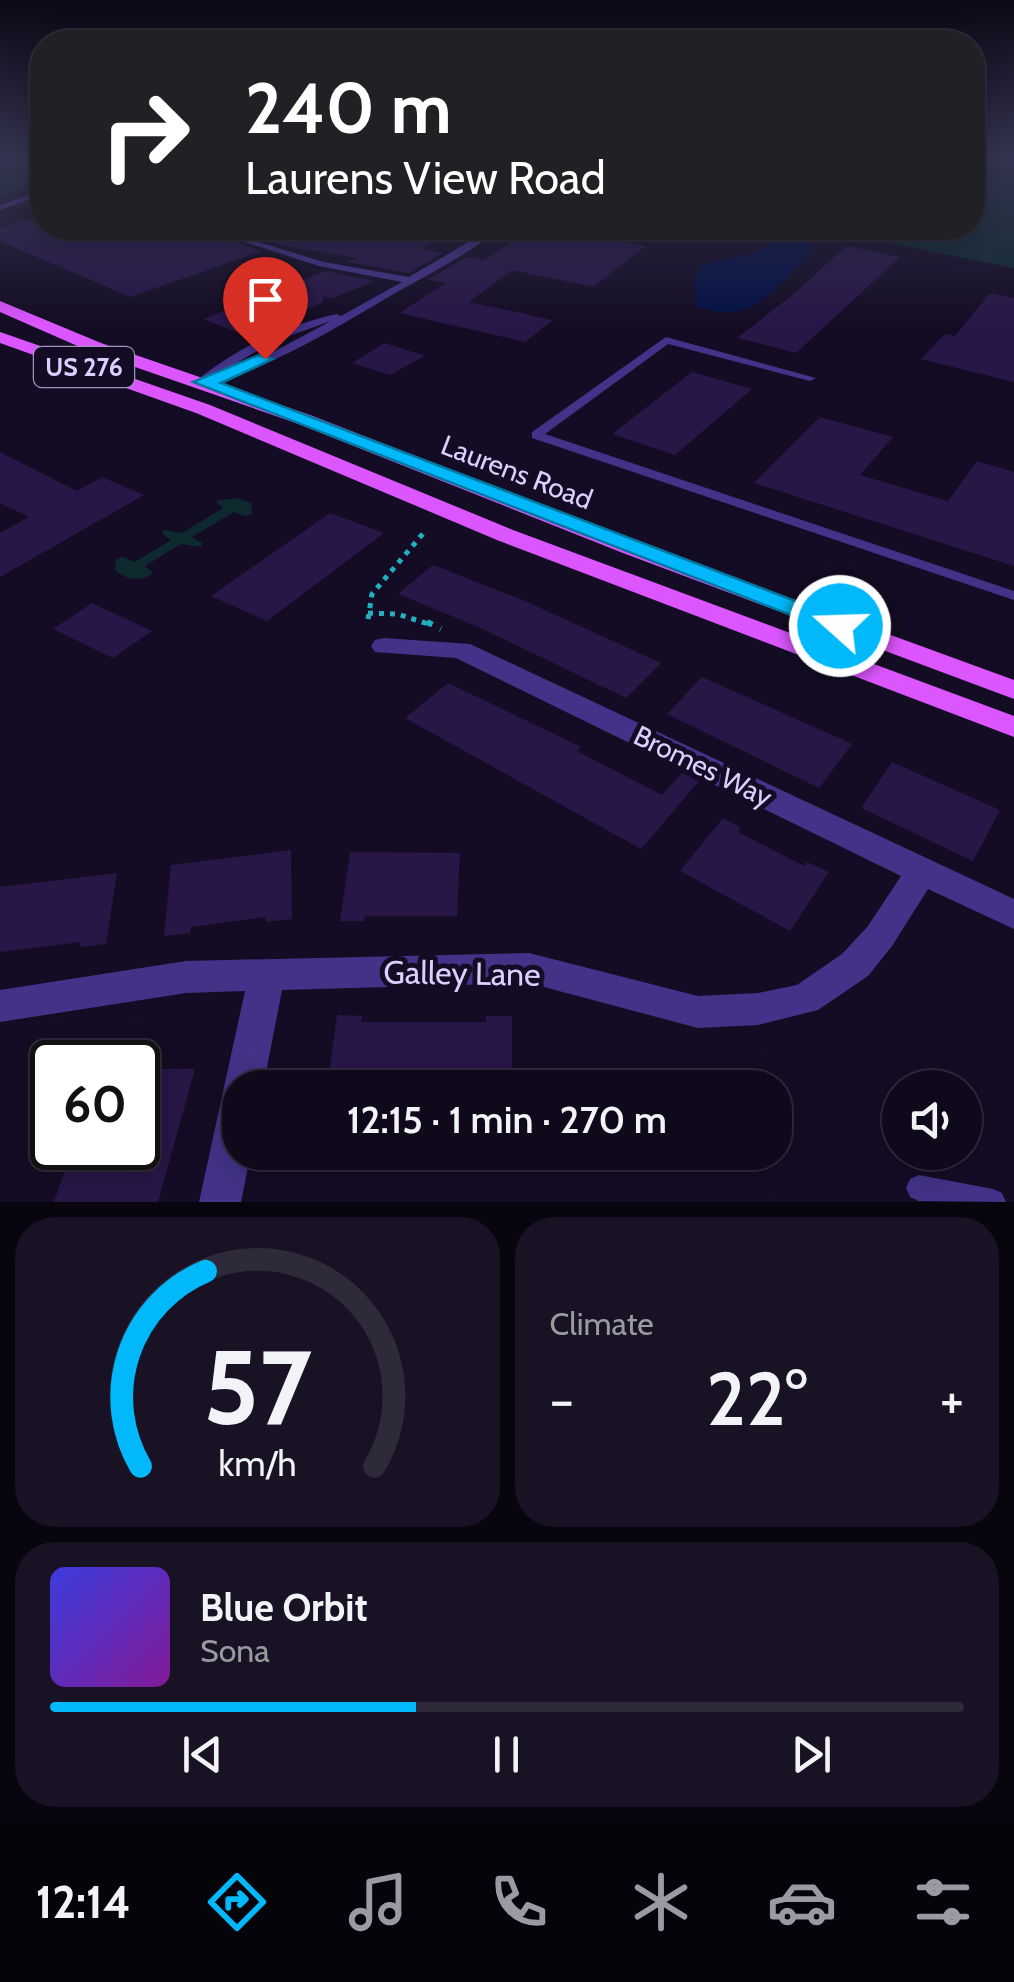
<!DOCTYPE html>
<meta charset="utf-8">
<style>
body{margin:0;font-family:Cabin,sans-serif;background:#181224;color:#f1f3f6;height:100vh;display:flex;flex-direction:column;font-size:38px;white-space:nowrap}
*{box-sizing:border-box;margin:0}
p{font-size:32px;color:#9b9aa3}
.icon{flex:none;width:55px;height:55px;fill:none;stroke:currentColor;stroke-width:2;stroke-linecap:round;stroke-linejoin:round}
.map{position:relative;height:1202px;overflow:hidden}
.panel{display:flex;flex-direction:column;gap:15px;padding:15px;background:#08050f;flex:1}
.panel>*{flex:none}
.hud{position:absolute;left:30px;top:30px;width:955px;height:210px;border-radius:40px;box-shadow:0 5px 25px #0003,0 0 0 2px #2f2a3a;background:#202124;color:#fff;overflow:hidden}
.fabs{position:absolute;left:882px;top:1070px;display:grid;gap:20px}
.fabs a{display:grid;place-items:center;width:100px;height:100px;border-radius:50%;background:#0f091b;box-shadow:0 5px 25px #0003,0 0 0 2px #2f2a3a;font-size:50px}
.speed{position:absolute;left:30px;top:1040px;display:flex;gap:20px;font-size:50px;font-weight:700;text-align:center}
.speed>*{display:grid;place-content:center;width:130px;height:130px;border-radius:50%;background:#0f091b;box-shadow:0 5px 25px #0003,0 0 0 2px #2f2a3a;line-height:1}
.speed .limit{border:5px solid #111;border-radius:15px;background:#fff;color:#111}
.pin{position:absolute;display:grid;place-items:center;width:85px;height:85px;color:#fff;margin:-102px -42px;border-radius:50% 50% 50% 0;rotate:-45deg;box-shadow:0 0 10px #0007}
.pin .icon{rotate:45deg}
.me{position:absolute;width:110px;margin:-55px;rotate:290deg;stroke-linejoin:round;filter:drop-shadow(0 0 8px #0008)}
.turn{display:flex;align-items:center;gap:35px;height:210px;padding:0 50px;font-size:45px}
.turn .icon{width:130px;height:130px;stroke-width:2.5}
.turn b{display:block;font-size:70px;line-height:85px}
.big{font-size:75px;font-weight:600;line-height:1.1}
.panel .tile{flex:1;display:flex;flex-direction:column;justify-content:center;gap:15px;min-width:0;padding:0 35px;border-radius:40px;background:#181224}
.panel .dial{align-items:center;gap:0}
.dial svg{height:260px;overflow:visible;fill:none;stroke:#2f2a3a;stroke-width:7;stroke-linecap:round;text-anchor:middle}
.dial text{fill:#f1f3f6;stroke:none}
.song{display:flex;align-items:center;gap:30px}
.cover{width:120px;height:120px;border-radius:15px;background:linear-gradient(135deg,hsl(240 70% 55%),hsl(290 70% 35%))}
.played{height:10px;border-radius:5px;background:linear-gradient(90deg,#00b8fa 40%,#2f2a3a 40%)}
.keys{display:flex;justify-content:space-around;direction:ltr}
.heat{display:flex;justify-content:space-between;align-items:center;font-size:55px;direction:ltr}
.panel .tiles{flex:1;display:grid;gap:15px;grid-template-columns:1fr 1fr}
.tile:last-child{grid-column:span 2}
.trip{position:absolute;left:222px;top:1070px;width:570px;height:100px;border-radius:40px;background:#0f091b;box-shadow:0 5px 25px #0003,0 0 0 2px #2f2a3a;font-weight:600;line-height:100px;text-align:center}
.menu{display:flex;height:160px;justify-content:space-around;align-items:center;background:#06040b;color:#9b9aa3}
.menu .icon{width:70px;height:70px}
.menu .selected{color:#00b8fa}
.menu b{font-size:45px;color:#f1f3f6}
.map>svg:first-child{display:block}
</style>
<div class="map">
<svg width="1014" height="1202" viewBox="0 0 1014 1202">
<rect width="100%" height="100%" fill="#140c24"/>
<path fill="#0e2a2f" d="M0,156H42V181L0,195Z
M973,156H1014V268L817,228H972Z
M236,498L251,503L252,514L245,516L234,512L192,537L202,543L201,547L181,544L145,566L153,573C143,582 125,580 115,570L116,559L123,557L135,562L171,540L162,534L164,530L182,533L223,508L216,501Z"/>
<path fill="#041144" d="M778,236L812,243L810,254C770,292 755,327 696,306L694,282L702,265L756,252Z"/>
<path fill="#281647" d="M42,216V228H144L145,237L161,232L178,238L180,228H197L262,251L130,297L0,241V228Z
M223,228H457L422,249L443,253L408,273L347,262L357,258L281,245Z
M535,228L646,246L593,287L512,270L469,302L553,320L525,342L399,313L446,283L427,280L466,257L483,260Z
M846,246L900,257L796,353L737,338L795,293Z
M325,271L375,281L333,298L324,296L322,303L244,335L203,319Z
M990,293L1014,298V382L921,359L945,334L955,336Z
M385,343L425,356L390,375L352,363Z
M692,372L752,389L675,455L612,434Z
M820,417L893,437L860,475L948,501L977,461L1014,472V566L754,483Z
M0,452L77,491L102,477L144,495L0,577V533L29,517L0,503Z
M330,513L384,533L267,621L211,596Z
M433,565L525,601L661,663L626,698L476,626L398,594Z
M92,603L152,631L113,658L53,629Z
M702,677L852,744L819,788L667,714Z
M448,683L581,747L577,751L662,795L682,773L699,781L641,849L405,718Z
M892,762L1000,810L973,861L861,808Z
M723,818L741,828L738,832L804,866L807,862L829,872L790,931L680,871Z
M291,850L292,919L266,922V917L191,927L190,933L164,936L171,865Z
M350,852L460,853L457,916H365L364,921H340Z
M117,873L106,944L80,947L81,942L0,952V887Z
M337,1015L362,1016L361,1022H486V1016H512V1088H327Z
M138,1069H195L158,1202H54L72,1148H138Z"/>
<g fill="none" stroke-linecap="round" stroke-linejoin="round">
<path stroke="#22b0c0" stroke-width="5" stroke-dasharray="5 6" stroke-linecap="butt" d="M368,613L397,614L432,625
M368,619L372,594L426,530"/>
<path stroke="#22b0c0" stroke-width="6" stroke-dasharray="6 9" stroke-linecap="butt" d="M427,622L441,629"/>
<path fill="#433288" fill-rule="evenodd" d="M42,191V195L0,210V205Z
M201,228H212L324,262L409,277L492,228H501C470,253 431,273 397,292C335,328 273,368 202,385L196,382L202,376C243,345 287,325 337,314L341,316L402,282L319,266ZM331,321L256,361L217,375L272,342Z
M666,337L816,378L810,381L668,344L545,434L1014,591V600L532,438V432Z
M919,1175L993,1189L1002,1193L1006,1202L919,1201L910,1197L906,1188L910,1179Z"/>
<path fill="#433288" fill-rule="evenodd" d="M384,638L470,644L1014,899V929L928,889L892,946L868,976L818,1010L758,1025L698,1028L529,983L282,990L263,1088H240V1152H251L241,1202H199L245,991L186,993L0,1022V990L186,961L529,953L698,996L758,993L797,985L842,954L868,926L901,876L456,658L375,652L371,646L375,640Z"/>
<path fill="#dc56ff" fill-rule="evenodd" d="M0,301L101,343L310,415L639,543L1014,680V699L623,553L296,423L89,351L0,312Z
M0,332L210,405L513,530L1014,716V737L497,540L196,413L0,343Z"/>
</g>
<linearGradient id="sky" x2="0" y2="1"><stop stop-color="#0b0714"/><stop offset="0.48" stop-color="#343450"/><stop offset="1" stop-color="#343450" stop-opacity="0"/></linearGradient>
<rect width="1014" height="325" fill="url(#sky)"/>
<path fill="#00b8fa" stroke="#0078a2" stroke-width="2.5" d="M259,355L273,359L221,383L848,621L852,626L848,631H832L193,382Z"/>
<g text-anchor="middle" dominant-baseline="central" stroke-width="10" stroke-linejoin="round" paint-order="stroke">
<rect fill="#140c24" stroke="#a094bd" stroke-width="2.5" x="34" y="347" width="100" height="40" rx="8"/>
<g font-size="25" font-weight="bold" fill="#dccfff">
<text x="84" y="367">US 276</text>
</g>
<g font-size="28" fill="#dccfff" stroke="#140c24">
<text transform="translate(517 472) rotate(21)">Laurens Road</text>
<text transform="translate(703 766) rotate(26)">Bromes Way</text>
</g>
<g font-size="32" fill="#dccfff" stroke="#140c24">
<text transform="translate(462 973) rotate(1)">Galley Lane</text>
</g>
</g>
</svg>
<div class="fabs">
<a><svg class="icon" aria-label="sound" viewBox="0 0 24 24"><path d="M4 9h4l5-4v14l-5-4H4zM17 9q2 3 0 6"/></svg></a>
</div>
<div class="speed"><div class="limit">60</div></div>
<div class="pin" style="left:265px;top:359px;background:#d93025"><svg class="icon" aria-label="arrive" viewBox="0 0 24 24"><path d="M6 21V4h12l-3 4 3 4H6"/></svg></div>
<svg class="me" style="left:840px;top:626px" viewBox="-20 -20 40 40"><circle r="17" fill="#00b8fa" stroke="#fff" stroke-width="3"/><path d="M0-11L8 9 0 5-8 9z" fill="#fff"/></svg>
<div class="trip">12:15 · 1 min · 270 m</div>
<div class="hud">
<div class="turn"><svg class="icon" aria-label="right" viewBox="0 0 24 24"><path d="M7 20v-9h11M14 6l5 5-5 5"/></svg><div><b>240 m</b>Laurens View Road</div></div>
</div>
</div>
<section class="panel">
<div class="tiles">
<div class="tile dial"><svg viewBox="0 0 100 80">
<path d="M14 69A42 42 0 1 1 86 69"/>
<path d="M14 69A42 42 0 0 1 34 9" stroke="#00b8fa"/>
<text x="50" y="56" font-size="32" font-weight="700">57</text>
<text x="50" y="72" font-size="11">km/h</text>
</svg></div>
<div class="tile"><p>Climate</p>
<div class="heat"><a>−</a><b class="big">22°</b><a>+</a></div>
</div>
<div class="tile">
<div class="song"><i class="cover"></i><div><b>Blue Orbit</b><p>Sona</p></div></div>
<div class="played"></div>
<div class="keys"><svg class="icon" aria-label="previous" viewBox="0 0 24 24"><path d="M18 5L8 12l10 7zM5 5v14"/></svg><svg class="icon" aria-label="pause" viewBox="0 0 24 24"><path d="M8 5v14M16 5v14"/></svg><svg class="icon" aria-label="next" viewBox="0 0 24 24"><path d="M6 5l10 7-10 7zM19 5v14"/></svg></div>
</div>
</div>
</section>
<nav class="menu">
<b>12:14</b>
<svg class="icon selected" aria-label="directions" viewBox="0 0 24 24"><path d="M12 3l9 9-9 9-9-9zM9 14v-3h6M13 9l2 2-2 2"/></svg>
<svg class="icon" aria-label="music" viewBox="0 0 24 24"><path d="M9 18V5l10-2v13"/><circle cx="6" cy="18" r="3"/><circle cx="16" cy="16" r="3"/></svg>
<svg class="icon" aria-label="phone" viewBox="0 0 24 24"><path d="M5 4h4l2 5-3 2q2 4 5 5l2-3 5 2v4C11 20 4 13 5 4z"/></svg>
<svg class="icon" aria-label="climate" viewBox="0 0 24 24"><path d="M12 3v18M4 7l16 10M4 17L20 7"/></svg>
<svg class="icon" aria-label="car" viewBox="0 0 24 24"><path d="M5 17H2v-5l4-1 3-4h7l3 4 3 1v5h-3M9 17h6M6 11h13"/><circle cx="7" cy="17" r="2"/><circle cx="17" cy="17" r="2"/></svg>
<svg class="icon" aria-label="filters" viewBox="0 0 24 24"><path d="M4 7h16M4 17h16"/><circle cx="9" cy="7" r="2"/><circle cx="15" cy="17" r="2"/></svg>
</nav>
